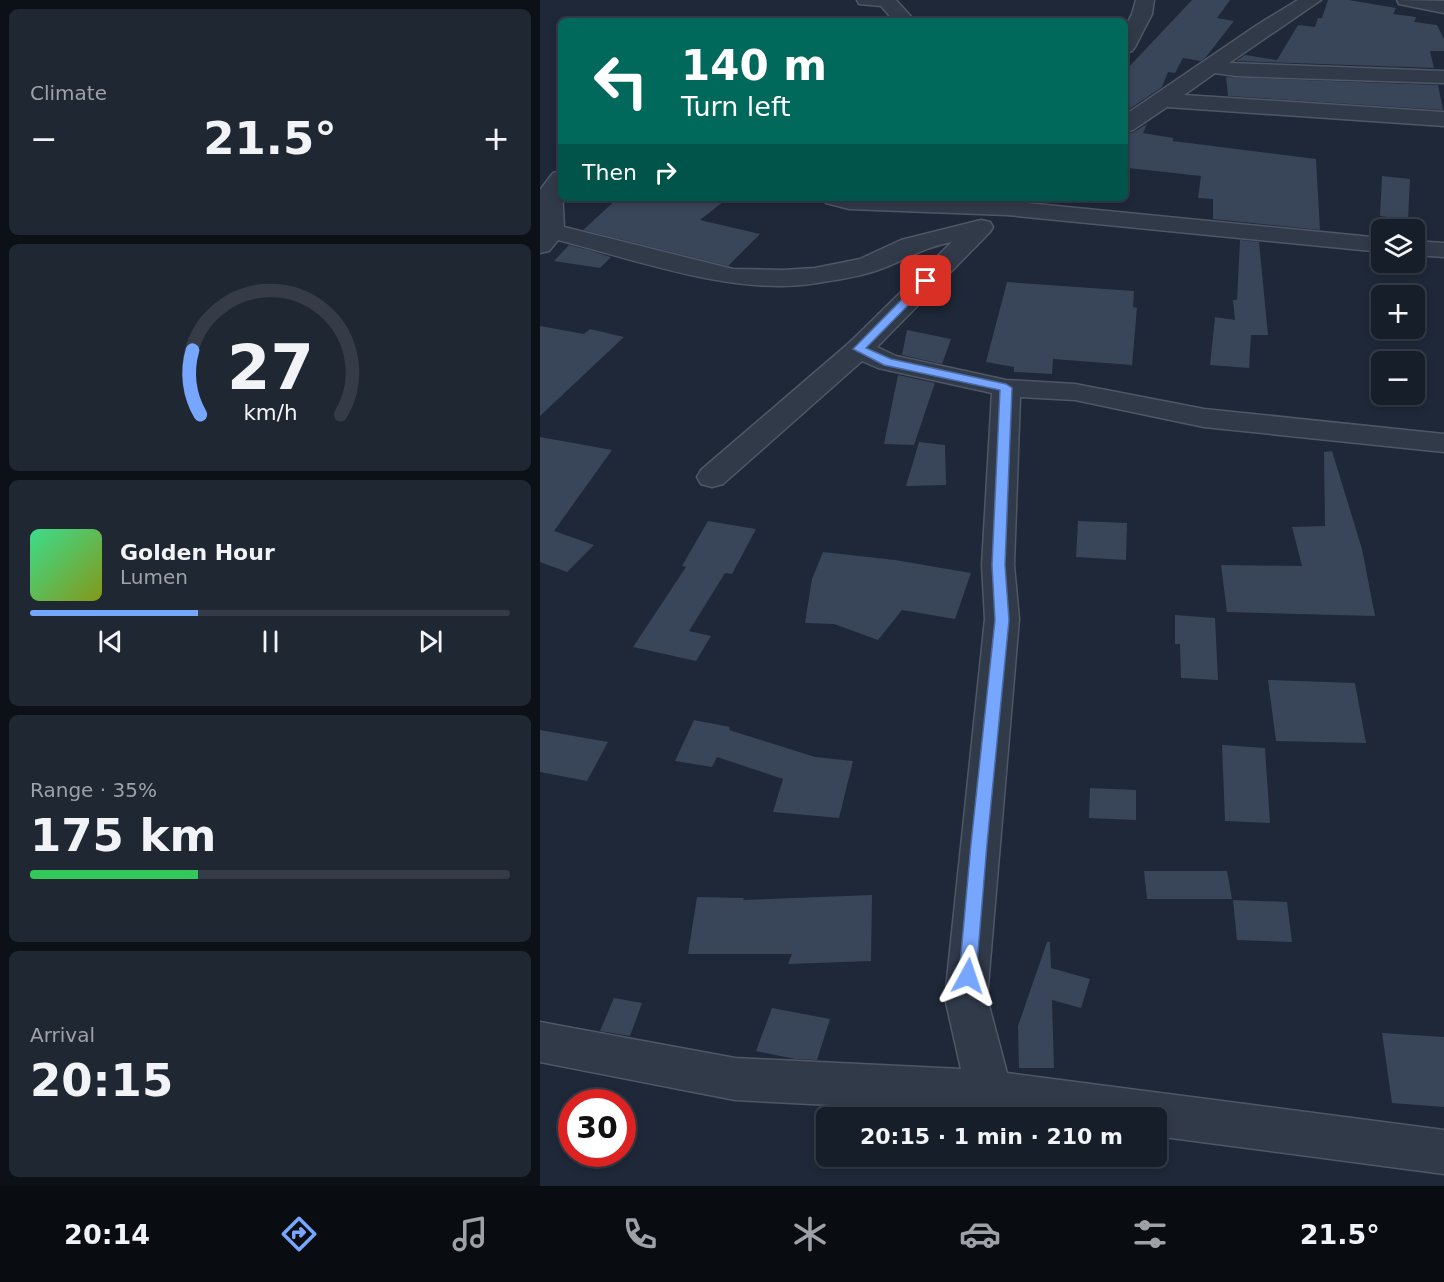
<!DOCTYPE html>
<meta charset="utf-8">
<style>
body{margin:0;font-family:"DejaVu Sans",sans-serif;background:#1f2732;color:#f1f3f6;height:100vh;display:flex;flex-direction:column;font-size:22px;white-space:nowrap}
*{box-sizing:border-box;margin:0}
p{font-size:20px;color:#9ea2a8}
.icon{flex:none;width:33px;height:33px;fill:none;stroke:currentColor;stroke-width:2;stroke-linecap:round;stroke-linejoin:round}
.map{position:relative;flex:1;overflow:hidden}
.side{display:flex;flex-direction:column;gap:9px;padding:9px;background:#0c1017;width:540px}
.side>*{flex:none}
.guide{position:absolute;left:18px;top:18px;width:570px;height:183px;border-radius:9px;box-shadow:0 3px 9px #0003,0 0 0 2px #353c47;background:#00695c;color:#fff;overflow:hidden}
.buttons{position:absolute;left:831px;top:219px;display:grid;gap:12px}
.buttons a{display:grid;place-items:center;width:54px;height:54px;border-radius:9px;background:#161e2a;box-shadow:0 3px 9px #0003,0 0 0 2px #353c47;font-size:30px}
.speed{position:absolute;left:18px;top:1089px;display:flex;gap:12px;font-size:30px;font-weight:700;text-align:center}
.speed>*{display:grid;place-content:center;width:78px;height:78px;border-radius:50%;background:#161e2a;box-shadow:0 3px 9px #0003,0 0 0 2px #353c47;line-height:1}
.speed .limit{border:9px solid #d22;background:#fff;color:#111}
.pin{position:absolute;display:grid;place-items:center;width:51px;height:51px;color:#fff;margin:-26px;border-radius:12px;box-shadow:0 3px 9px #0006}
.me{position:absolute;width:66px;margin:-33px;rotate:5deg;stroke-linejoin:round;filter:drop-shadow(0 0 4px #0008)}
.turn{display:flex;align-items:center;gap:21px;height:126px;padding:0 24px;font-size:27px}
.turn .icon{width:78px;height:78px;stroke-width:2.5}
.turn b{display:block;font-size:42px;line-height:51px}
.then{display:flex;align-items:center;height:57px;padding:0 24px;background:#0003;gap:12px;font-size:22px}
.big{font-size:45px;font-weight:600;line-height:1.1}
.side .widget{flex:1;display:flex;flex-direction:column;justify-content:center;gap:9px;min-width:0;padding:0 21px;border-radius:9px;background:#1f2732}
.side .dial{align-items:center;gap:0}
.dial svg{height:156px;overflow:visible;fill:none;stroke:#353c47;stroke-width:7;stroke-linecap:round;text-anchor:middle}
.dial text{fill:#f1f3f6;stroke:none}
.song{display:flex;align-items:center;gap:18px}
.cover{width:72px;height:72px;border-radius:9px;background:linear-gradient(135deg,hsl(150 70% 55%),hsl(70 70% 35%))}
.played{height:6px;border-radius:3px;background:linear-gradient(90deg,#77a6ff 35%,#353c47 35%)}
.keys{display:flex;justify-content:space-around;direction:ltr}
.heat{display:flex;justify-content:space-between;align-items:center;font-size:33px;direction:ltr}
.charge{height:9px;border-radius:4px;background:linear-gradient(90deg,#34c759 35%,#353c47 0)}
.trip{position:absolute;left:276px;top:1107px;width:351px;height:60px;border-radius:9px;background:#161e2a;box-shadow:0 3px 9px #0003,0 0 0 2px #353c47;font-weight:600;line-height:60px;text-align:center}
.menu{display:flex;height:96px;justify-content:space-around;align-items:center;background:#090c11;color:#9ea2a8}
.menu .icon{width:42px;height:42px}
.menu .active{color:#77a6ff}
.menu b{font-size:27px;color:#f1f3f6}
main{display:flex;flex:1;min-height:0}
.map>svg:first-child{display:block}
</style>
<main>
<section class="side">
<div class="widget"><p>Climate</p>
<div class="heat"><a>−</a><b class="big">21.5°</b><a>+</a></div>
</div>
<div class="widget dial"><svg viewBox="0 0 100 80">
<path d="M14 69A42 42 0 1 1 86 69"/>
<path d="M14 69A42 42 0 0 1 10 36" stroke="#77a6ff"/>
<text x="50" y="56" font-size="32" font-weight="700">27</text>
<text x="50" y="72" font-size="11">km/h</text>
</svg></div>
<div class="widget">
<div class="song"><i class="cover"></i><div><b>Golden Hour</b><p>Lumen</p></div></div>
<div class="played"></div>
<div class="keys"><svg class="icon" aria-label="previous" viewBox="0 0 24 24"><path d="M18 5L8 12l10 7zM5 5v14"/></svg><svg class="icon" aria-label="pause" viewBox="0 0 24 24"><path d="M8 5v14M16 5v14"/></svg><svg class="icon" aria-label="next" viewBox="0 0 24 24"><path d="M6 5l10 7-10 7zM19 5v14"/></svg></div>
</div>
<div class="widget"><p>Range · 35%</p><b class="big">175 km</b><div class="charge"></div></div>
<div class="widget"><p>Arrival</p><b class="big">20:15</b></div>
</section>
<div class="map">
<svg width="904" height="1186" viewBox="0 0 904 1186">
<rect width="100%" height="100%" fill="#1e2838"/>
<path fill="#394559" d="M652,0H690L677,18L694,21L666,57L661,61L643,58L635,73L628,72L622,87L585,112V71Z
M788,0H809L856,8L853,14L876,17L874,22L897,25L904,39V51H890L894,68L696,61L705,55L737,60L758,25L775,27L778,18H782Z
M686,77L898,85L903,110L688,96Z
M607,124L603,133L633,138V141L776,159L780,230L673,219V199L658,198L661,176L588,168L585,174V134L594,132Z
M842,176L870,179L868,220L840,216Z
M78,198H188L160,220L220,234L188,266L43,230Z
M700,240L719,242L728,335H711L709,368L670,365L675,317L695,320L693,300H697Z
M29,245L48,250L71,257L60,268L14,261Z
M467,282L594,291L593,307L597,308L592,365L513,359L512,374L474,372V367L446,362Z
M0,326L44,334L50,329L84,337L0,416Z
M367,330L411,339L402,364L362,355Z
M358,375L395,383L374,445L344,444Z
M0,437L72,450L14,531L54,545L27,572L0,562Z
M379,442L405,445L406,485L366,486Z
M792,451L822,549L835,616L687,612L681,565L762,566L752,527L785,526L784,452Z
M168,521L216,529L192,574L185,573L149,631L171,636L156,661L93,647L146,567L142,566Z
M538,521L587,523L586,560L536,557Z
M283,552L355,560L431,573L415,619L362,610L338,640L294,624L265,623L272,579Z
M635,615L675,618L678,680L641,678L640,644H635Z
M728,680L815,683L826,743L736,741Z
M154,720L190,727L189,730L275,757L313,761L299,818L233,812L243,779L177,757L172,767L135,761Z
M0,730L68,742L47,781L0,772Z
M682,745L725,748L730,823L685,821Z
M550,788L596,790V820L549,818Z
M604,871H687L692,899H607Z
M332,895L331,961L248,964L252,954H148L157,897L204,898L203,900Z
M693,900L747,902L752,942L697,940Z
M507,942H510L511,968L550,979L541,1008L512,1000L514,1068H479L478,1026Z
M74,998L102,1003L90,1036L60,1031Z
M232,1008L290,1019L277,1060L255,1059L216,1051Z
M842,1033L904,1037V1107L852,1103Z"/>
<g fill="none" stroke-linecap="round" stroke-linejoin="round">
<g stroke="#4f5767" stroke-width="3">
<path id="street" d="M317,0H356L375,21H354L341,6L319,4Z
M596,0H614L612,14L595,47L592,51L585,53V28L592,14Z
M758,0H781L689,63L904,71V83L696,76L675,73L644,95L904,112V126L627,107L593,130L585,132V115L717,25Z
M857,0L904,1V13L859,4Z
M21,171L24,227L193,269L243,270L275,268L320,259L361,240L441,220L450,222L453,227L450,232L337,347L356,356L466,380L535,384L664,409L904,434V452L664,427L535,400L480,397L474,565L479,619L447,998L467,1073L904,1130V1174L616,1136V1118H481L449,1113L195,1100L0,1062V1022L195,1058L421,1069L405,998L445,619L442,565L452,393L338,368L322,361L183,484L172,487L161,484L157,477L161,470L309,343L412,242C380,248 363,262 335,271C317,277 296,280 277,283C196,297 97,260 18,240L9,251L0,253V190L13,173Z
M282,198L467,201L842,238V252L467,215L309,209L286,203Z
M874,241L904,243V257L874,255Z"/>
</g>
<use href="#street" fill="#313a49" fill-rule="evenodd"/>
</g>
<path fill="#77a6ff" stroke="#4d6ca6" stroke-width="1.5" d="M386,278L391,281L390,283L326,348L351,359L466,384L472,388L465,565L469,620L447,844L436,976L434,981L428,984L422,981L419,976L431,844L455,620L452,565L460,390L344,365L313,349L382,279Z"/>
</svg>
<div class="buttons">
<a><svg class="icon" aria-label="layers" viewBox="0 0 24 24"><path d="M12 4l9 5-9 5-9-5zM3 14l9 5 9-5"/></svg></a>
<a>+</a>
<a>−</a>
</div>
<div class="speed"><div class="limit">30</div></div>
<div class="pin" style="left:386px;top:281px;background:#d93025"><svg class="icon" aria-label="arrive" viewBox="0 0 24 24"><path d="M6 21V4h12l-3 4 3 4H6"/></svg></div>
<svg class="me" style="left:428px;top:976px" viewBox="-20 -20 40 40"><path d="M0-17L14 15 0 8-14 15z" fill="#77a6ff" stroke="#fff" stroke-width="4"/></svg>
<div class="trip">20:15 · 1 min · 210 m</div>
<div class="guide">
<div class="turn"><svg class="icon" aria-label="left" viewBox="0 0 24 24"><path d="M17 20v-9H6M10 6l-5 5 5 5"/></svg><div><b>140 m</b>Turn left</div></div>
<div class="then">Then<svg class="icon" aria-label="right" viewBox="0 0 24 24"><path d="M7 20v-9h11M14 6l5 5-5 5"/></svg></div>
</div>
</div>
</main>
<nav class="menu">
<b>20:14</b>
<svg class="icon active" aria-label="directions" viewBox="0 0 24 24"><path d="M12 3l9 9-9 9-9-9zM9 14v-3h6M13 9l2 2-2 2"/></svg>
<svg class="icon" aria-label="music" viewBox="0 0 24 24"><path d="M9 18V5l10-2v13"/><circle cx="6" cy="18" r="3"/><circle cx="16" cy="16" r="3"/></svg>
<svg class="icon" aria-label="phone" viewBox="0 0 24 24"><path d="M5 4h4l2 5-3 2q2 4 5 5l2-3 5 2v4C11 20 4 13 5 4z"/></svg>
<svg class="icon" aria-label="climate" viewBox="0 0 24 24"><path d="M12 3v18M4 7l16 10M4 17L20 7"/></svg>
<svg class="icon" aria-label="car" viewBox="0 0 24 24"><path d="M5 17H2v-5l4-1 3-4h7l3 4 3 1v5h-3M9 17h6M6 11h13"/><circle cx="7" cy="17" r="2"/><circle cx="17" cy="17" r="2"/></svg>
<svg class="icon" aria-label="filters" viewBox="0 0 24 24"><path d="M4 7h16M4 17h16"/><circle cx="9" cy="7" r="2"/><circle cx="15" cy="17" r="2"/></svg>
<b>21.5°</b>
</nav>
